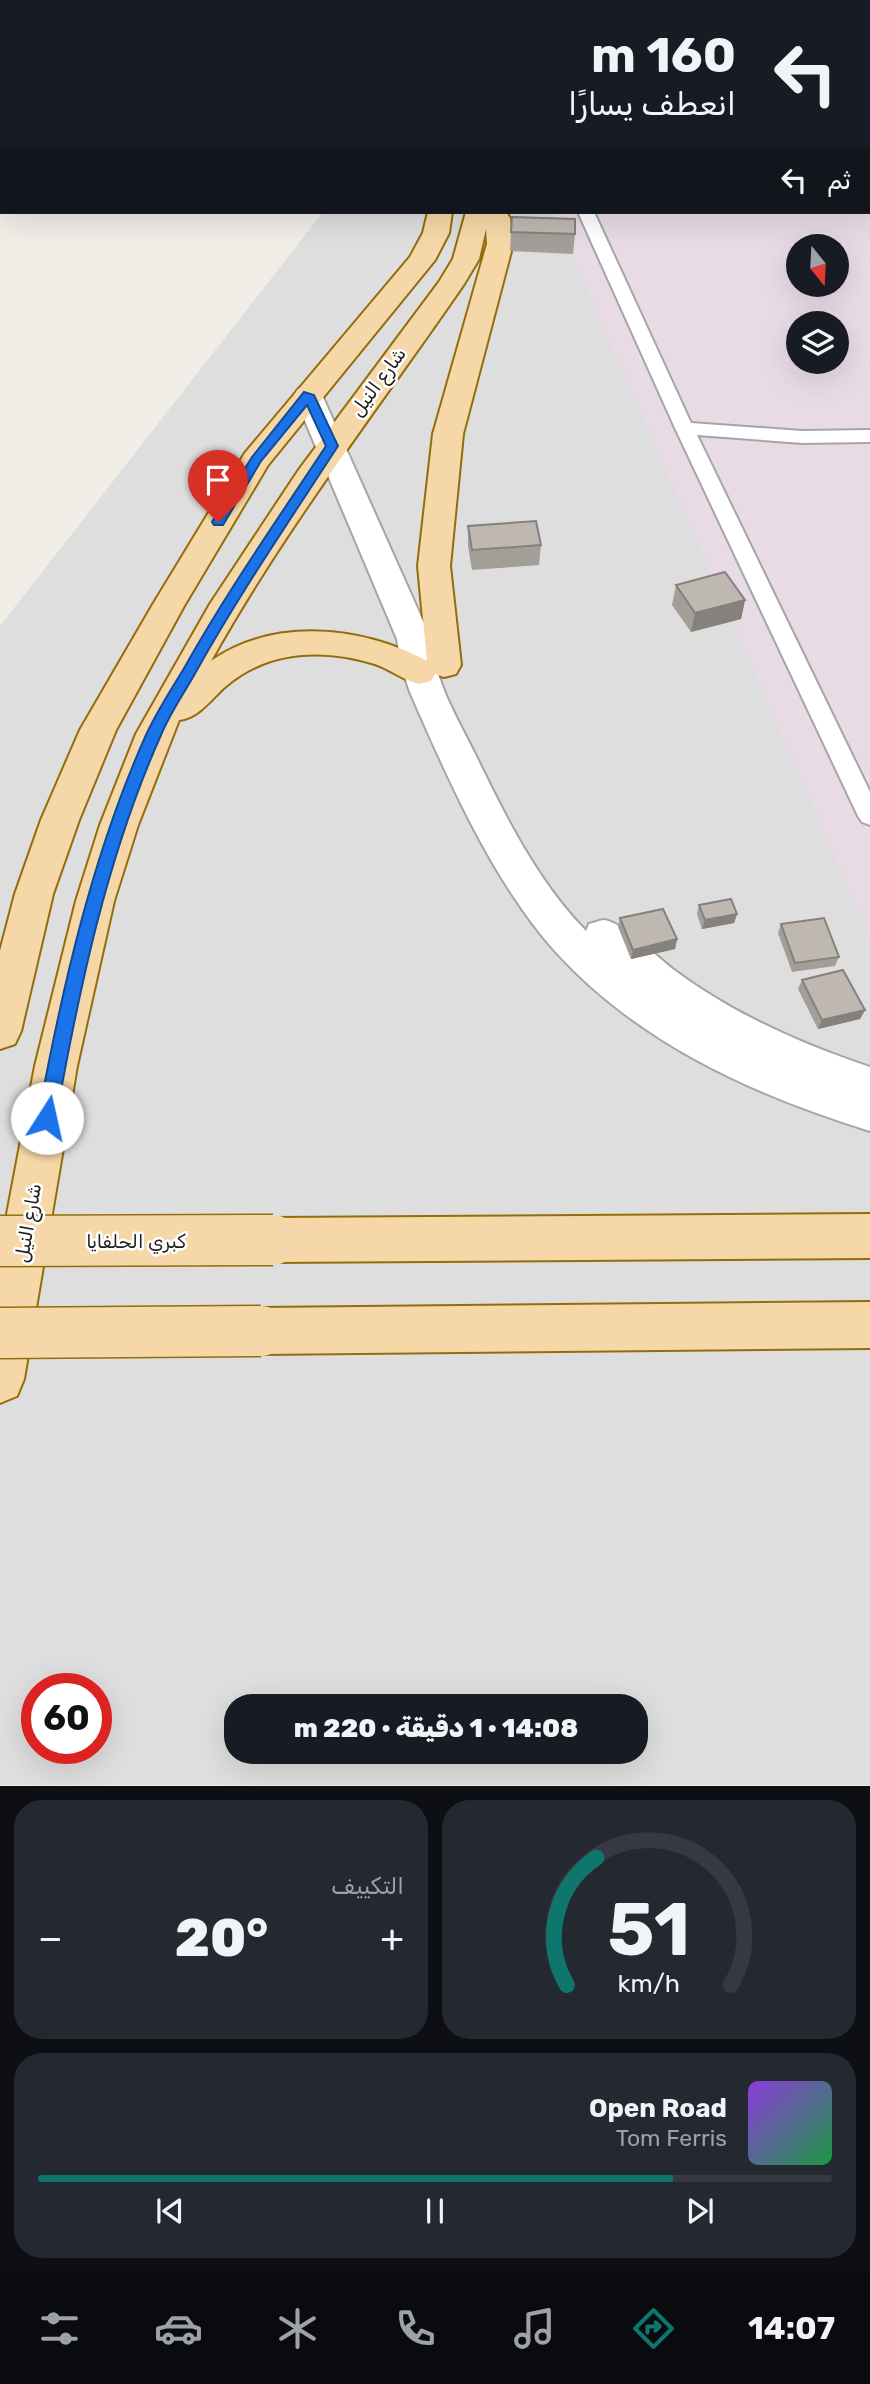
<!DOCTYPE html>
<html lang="ar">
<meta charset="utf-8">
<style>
body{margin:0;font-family:Rubik,Vazirmatn,sans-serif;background:#242831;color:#f1f3f6;direction:rtl;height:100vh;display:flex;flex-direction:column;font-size:26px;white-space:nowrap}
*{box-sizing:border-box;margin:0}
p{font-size:23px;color:#9ea1a6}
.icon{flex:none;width:38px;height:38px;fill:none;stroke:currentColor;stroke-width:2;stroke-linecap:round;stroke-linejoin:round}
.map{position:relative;height:1786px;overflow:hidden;direction:ltr}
.side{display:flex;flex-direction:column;gap:14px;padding:14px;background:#0d0f14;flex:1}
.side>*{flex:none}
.hud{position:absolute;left:0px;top:0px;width:872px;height:214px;box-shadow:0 7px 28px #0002;direction:rtl;background:#171b24;color:#f1f3f6;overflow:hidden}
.needle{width:46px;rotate:162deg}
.tools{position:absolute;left:786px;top:234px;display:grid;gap:14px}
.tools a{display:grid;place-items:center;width:63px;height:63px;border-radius:50%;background:#171b24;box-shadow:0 7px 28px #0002;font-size:35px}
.speed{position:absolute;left:21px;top:1673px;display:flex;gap:14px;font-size:35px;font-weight:700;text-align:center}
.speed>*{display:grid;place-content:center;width:91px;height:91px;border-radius:50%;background:#171b24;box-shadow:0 7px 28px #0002;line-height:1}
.speed .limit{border:10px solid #d22;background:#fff;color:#111}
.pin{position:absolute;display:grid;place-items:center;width:60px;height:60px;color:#fff;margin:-72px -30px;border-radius:50% 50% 50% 0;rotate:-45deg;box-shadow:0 0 7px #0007}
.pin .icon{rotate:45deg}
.me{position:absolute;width:77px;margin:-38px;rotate:10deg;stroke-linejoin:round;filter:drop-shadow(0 0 5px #0008)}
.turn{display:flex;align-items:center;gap:24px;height:147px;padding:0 21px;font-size:32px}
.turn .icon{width:91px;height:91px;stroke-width:2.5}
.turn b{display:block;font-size:49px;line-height:60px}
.then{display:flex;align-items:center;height:66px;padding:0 21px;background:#0003;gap:14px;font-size:26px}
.big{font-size:52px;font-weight:800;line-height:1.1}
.side .tile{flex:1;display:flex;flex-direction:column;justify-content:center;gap:10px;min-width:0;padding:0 24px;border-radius:28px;background:#242831}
.side .dial{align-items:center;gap:0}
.dial svg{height:182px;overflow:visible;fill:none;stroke:#363941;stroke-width:7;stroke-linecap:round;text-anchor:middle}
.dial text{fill:#f1f3f6;stroke:none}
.song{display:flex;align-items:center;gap:21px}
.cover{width:84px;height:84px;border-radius:10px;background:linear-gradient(135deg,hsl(270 70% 55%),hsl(140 70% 35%))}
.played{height:7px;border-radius:4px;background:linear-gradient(90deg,#0f766e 80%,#363941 80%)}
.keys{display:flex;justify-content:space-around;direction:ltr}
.heat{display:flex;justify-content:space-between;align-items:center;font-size:38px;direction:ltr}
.side .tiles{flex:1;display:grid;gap:14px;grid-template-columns:1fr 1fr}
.tile:last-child{grid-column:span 2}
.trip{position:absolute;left:224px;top:1694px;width:424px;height:70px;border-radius:28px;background:#171b24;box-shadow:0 7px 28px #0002;font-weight:800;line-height:70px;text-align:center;direction:rtl}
.tabs{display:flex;height:112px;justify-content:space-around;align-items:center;background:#090b0e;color:#9ea1a6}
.tabs .icon{width:49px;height:49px}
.tabs .active{color:#0f766e}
.tabs b{font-size:32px;color:#f1f3f6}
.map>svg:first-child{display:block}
</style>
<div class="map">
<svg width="870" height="1786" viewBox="0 0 870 1786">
<rect width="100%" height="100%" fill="#f1eee8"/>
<path fill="#dfdede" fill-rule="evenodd" d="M308,0H870V1785H0V626L323,212H870V2ZM798,247H836V285H798ZM798,324H836V362H798ZM37,1689H96V1748H37ZM236,1706H635V1752H236Z"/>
<path fill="#e9dbe6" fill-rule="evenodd" d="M870,160V937L553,212H870ZM798,247H836V285H798ZM798,324H836V362H798Z"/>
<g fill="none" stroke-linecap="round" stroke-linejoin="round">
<g stroke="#a5a5a5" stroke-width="4">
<path id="service" d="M578,212H594L691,423L802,431L870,430V442L802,443L697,435L870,792V825L862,822L858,816L675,428Z"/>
</g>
<g stroke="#a5a5a5" stroke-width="4">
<path id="minor" d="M497,0H517L518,2H498Z
M731,0H751L752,2H732Z
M308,386L318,389L322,395L431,639C435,682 456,716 475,754C505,816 537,881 586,931L589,924C594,923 600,920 604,920C622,922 658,958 674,970C733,1014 801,1044 870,1067V1131C754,1095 638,1043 555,951C493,882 447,777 410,692L401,666L397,639L294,395L298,389Z"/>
</g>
<g stroke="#946d0a" stroke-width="4">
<path id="primary" d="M423,0H443V2H423Z
M428,212H452L449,233L435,260L268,465L184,606L116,730L79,820L53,894L21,1031L15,1044L0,1049V951L15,894L41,820L80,730L152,606L245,453L410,257L423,233Z
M466,212H506L510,218L513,244L463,434L450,566L461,665L456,674L444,677L435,674L431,681L419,684C403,680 390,669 375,664C323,648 268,650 226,686C212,698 199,718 179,720L138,825L114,901L77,1066L24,1379L17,1396L0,1403V1251L35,1066L76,901L100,825L136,734L210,604L298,471L439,282L453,259ZM486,229L487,244L433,434L418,566L427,661C362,626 274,617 211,661C285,528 378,409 464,284L479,259Z
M870,1214V1258L273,1262L257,1255L250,1240L257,1225L273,1218Z
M870,1302V1348L261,1354L244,1348L237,1331L244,1314L261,1308Z"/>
</g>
<use href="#service" fill="#fff" fill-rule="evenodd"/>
<use href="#minor" fill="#fff" fill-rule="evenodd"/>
<use href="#primary" fill="#f6d8a8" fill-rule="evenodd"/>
<g stroke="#946d0a" stroke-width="53" stroke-linecap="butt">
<path id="primary-bridge" d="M0,1241L273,1240
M0,1333L261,1331"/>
</g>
<use href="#primary-bridge" stroke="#f6d8a8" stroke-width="50"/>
</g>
<path fill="#a39e98" d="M512,217L575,234L573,254L510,251Z
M468,526L541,545L539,565L472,570L468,546Z
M676,585L745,600L741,619L691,632L672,605Z
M699,905L737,914L734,923L702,929L697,914Z
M620,918L677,939L675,949L631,959L618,927Z
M781,924L839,957L835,966L792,972L778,933Z
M802,980L865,1010L860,1019L818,1029L798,989Z"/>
<path fill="#85817c" d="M745,600L741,619L691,632L695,613Z
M737,914L734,923L702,929L705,920Z
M677,939L675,949L631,959L633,950Z
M865,1010L860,1019L818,1029L822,1020Z"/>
<path fill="#beb8b1" stroke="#85817c" stroke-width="2" d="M774,0H789L791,2H776Z
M512,217L575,219V234L511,232Z
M536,521L541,545L472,550L468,526Z
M725,572L745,600L695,613L676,585Z
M731,899L737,914L705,920L699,905Z
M663,909L677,939L633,950L620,918Z
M824,918L839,957L795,963L781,924Z
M843,970L865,1010L822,1020L802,980Z"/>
<path fill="#1a73e8" stroke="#114b97" stroke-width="2" d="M304,392L314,395L338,446C290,520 240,593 197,670C185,692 170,713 161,735C107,856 79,989 56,1118L53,1124L47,1126L41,1124L38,1118C62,989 92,855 146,735C156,713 170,691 183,670C226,593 277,520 326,446L307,405L261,461L223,525H214L212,522L252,457Z"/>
<g text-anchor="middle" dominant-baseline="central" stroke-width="5" stroke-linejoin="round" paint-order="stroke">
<g font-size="19" fill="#212121" stroke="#fff">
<text transform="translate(378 382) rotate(-54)">شارع النيل</text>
<text transform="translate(28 1223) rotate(-80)">شارع النيل</text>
<text x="136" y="1241">كبري الحلفايا</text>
</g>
</g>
</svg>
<div class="tools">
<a><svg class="needle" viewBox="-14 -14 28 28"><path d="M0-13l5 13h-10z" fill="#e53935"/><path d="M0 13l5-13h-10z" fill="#9ea1a6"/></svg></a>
<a><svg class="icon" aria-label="layers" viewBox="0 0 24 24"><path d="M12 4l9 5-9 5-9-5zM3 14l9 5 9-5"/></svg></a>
</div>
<div class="speed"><div class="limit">60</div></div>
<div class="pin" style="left:218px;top:522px;background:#d93025"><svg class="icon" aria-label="arrive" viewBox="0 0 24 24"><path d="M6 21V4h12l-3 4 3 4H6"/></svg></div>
<svg class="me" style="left:47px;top:1118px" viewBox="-20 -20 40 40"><circle r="19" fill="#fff"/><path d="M0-13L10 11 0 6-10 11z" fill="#1a73e8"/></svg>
<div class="trip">14:08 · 1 دقيقة · 220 m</div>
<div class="hud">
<div class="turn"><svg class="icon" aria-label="left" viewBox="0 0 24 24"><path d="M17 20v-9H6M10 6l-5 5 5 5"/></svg><div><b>160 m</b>انعطف يسارًا</div></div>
<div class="then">ثم<svg class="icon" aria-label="left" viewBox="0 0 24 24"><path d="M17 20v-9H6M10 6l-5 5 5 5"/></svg></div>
</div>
</div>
<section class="side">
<div class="tiles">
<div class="tile dial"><svg viewBox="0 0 100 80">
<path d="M14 69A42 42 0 1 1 86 69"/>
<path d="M14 69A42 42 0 0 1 27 13" stroke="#0f766e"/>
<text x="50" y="56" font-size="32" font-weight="700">51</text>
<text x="50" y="72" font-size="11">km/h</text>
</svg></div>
<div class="tile"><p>التكييف</p>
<div class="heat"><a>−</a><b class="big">20°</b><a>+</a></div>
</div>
<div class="tile">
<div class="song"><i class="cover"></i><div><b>Open Road</b><p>Tom Ferris</p></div></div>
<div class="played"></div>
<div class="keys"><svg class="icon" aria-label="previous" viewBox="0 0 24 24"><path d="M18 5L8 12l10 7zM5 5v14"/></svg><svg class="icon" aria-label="pause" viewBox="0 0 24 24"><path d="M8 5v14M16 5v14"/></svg><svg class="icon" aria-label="next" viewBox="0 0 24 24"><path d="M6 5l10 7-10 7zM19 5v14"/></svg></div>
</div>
</div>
</section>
<nav class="tabs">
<b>14:07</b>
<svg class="icon active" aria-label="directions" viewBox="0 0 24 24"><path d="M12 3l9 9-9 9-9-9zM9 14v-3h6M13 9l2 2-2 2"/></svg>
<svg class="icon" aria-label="music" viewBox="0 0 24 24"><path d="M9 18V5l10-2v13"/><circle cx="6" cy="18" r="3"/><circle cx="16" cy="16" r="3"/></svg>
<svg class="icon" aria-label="phone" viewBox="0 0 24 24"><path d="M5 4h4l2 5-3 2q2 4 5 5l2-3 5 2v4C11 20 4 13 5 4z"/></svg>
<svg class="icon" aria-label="climate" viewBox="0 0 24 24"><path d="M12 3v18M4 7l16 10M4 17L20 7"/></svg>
<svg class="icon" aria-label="car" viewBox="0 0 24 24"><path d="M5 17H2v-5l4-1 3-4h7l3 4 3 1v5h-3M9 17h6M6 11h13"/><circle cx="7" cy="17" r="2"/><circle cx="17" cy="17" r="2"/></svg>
<svg class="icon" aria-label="filters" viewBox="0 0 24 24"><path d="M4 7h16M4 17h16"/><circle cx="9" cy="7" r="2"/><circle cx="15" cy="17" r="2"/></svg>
</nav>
